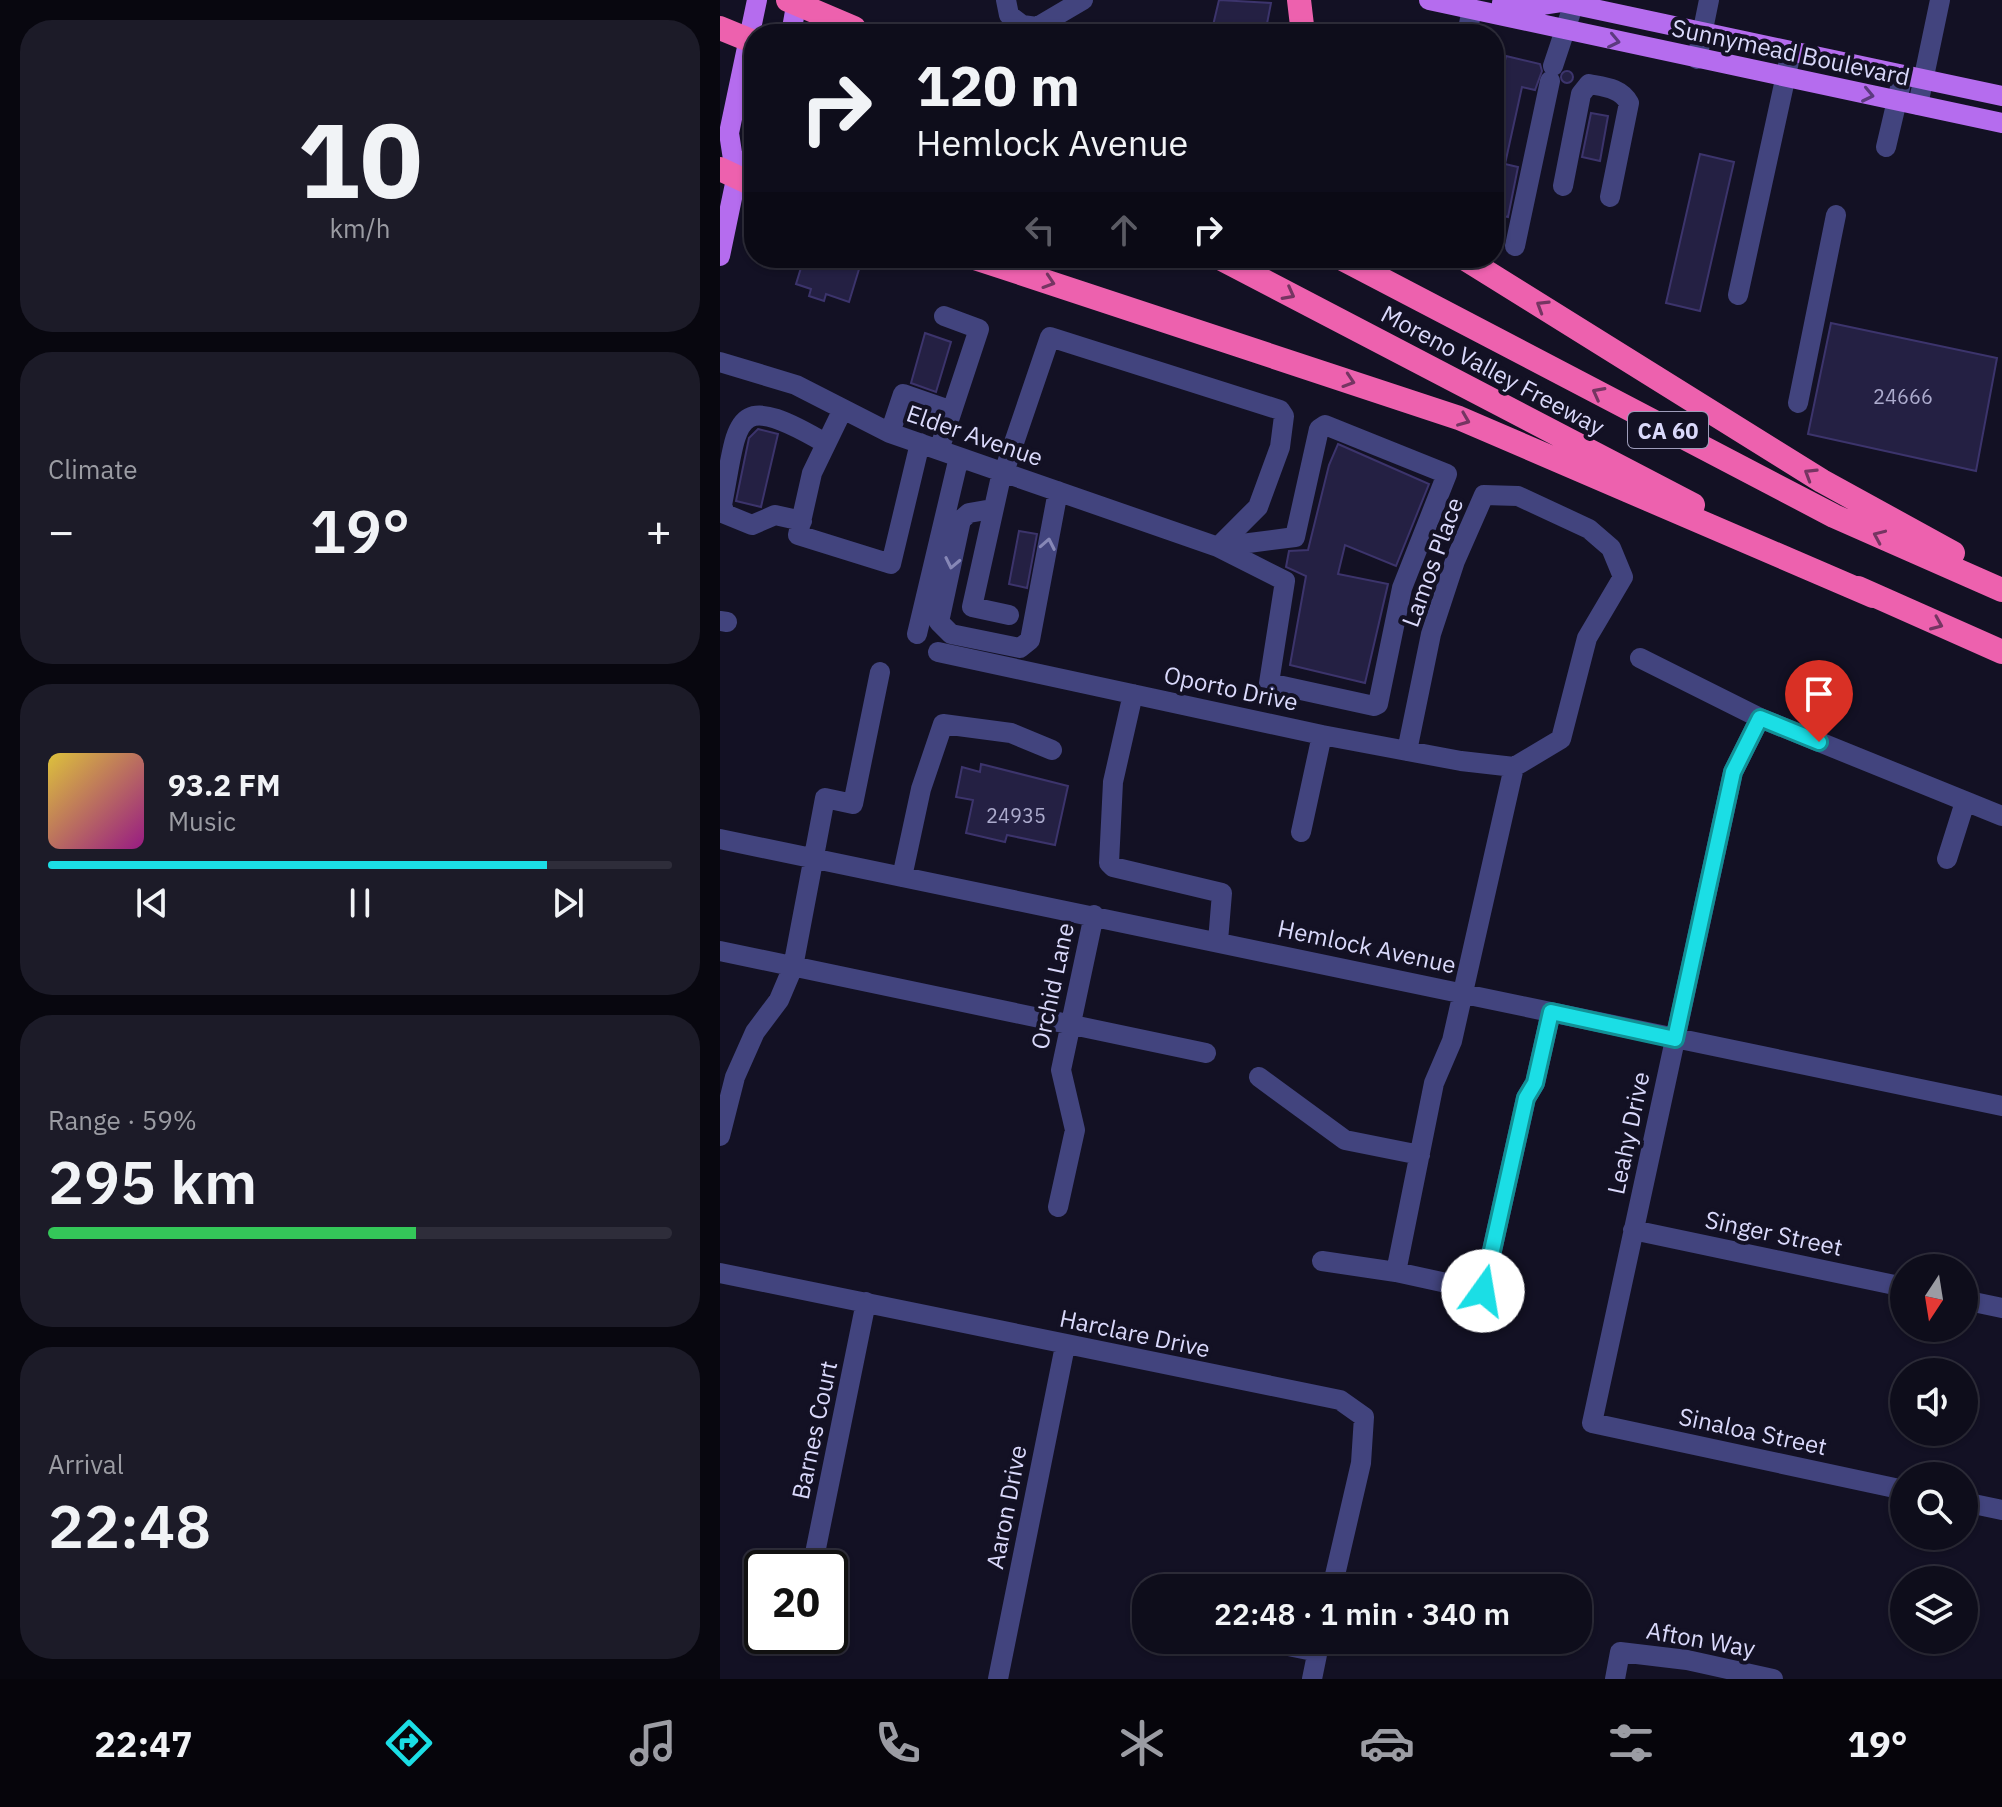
<!DOCTYPE html>
<meta charset="utf-8">
<style>
body{margin:0;font-family:"IBM Plex Sans",sans-serif;background:#1c1b28;color:#f1f3f6;height:100vh;display:flex;flex-direction:column;font-size:30px;white-space:nowrap}
*{box-sizing:border-box;margin:0}
p{font-size:26px;color:#9b9ca3}
.icon{flex:none;width:44px;height:44px;fill:none;stroke:currentColor;stroke-width:2;stroke-linecap:round;stroke-linejoin:round}
.map{position:relative;flex:1;overflow:hidden}
.panel{display:flex;flex-direction:column;gap:20px;padding:20px;background:#08070f;width:720px}
.panel>*{flex:none}
.top-card{position:absolute;left:24px;top:24px;width:760px;height:244px;border-radius:32px;box-shadow:0 2px 6px #0004,0 0 0 2px #2e2d3a;background:#0e0d1b;color:#f1f3f6;overflow:hidden}
.needle{width:52px;rotate:192deg}
.controls{position:absolute;left:1170px;top:1254px;display:grid;gap:16px}
.controls a{display:grid;place-items:center;width:88px;height:88px;border-radius:50%;background:#0e0d1b;box-shadow:0 2px 6px #0004,0 0 0 2px #2e2d3a;font-size:40px}
.speed{position:absolute;left:24px;top:1550px;display:flex;gap:16px;font-size:40px;font-weight:700;text-align:center}
.speed>*{display:grid;place-content:center;width:104px;height:104px;border-radius:50%;background:#0e0d1b;box-shadow:0 2px 6px #0004,0 0 0 2px #2e2d3a;line-height:1}
.speed .limit{border:4px solid #111;border-radius:12px;background:#fff;color:#111}
.pin{position:absolute;display:grid;place-items:center;width:68px;height:68px;color:#fff;margin:-82px -34px;border-radius:50% 50% 50% 0;rotate:-45deg;box-shadow:0 0 8px #0007}
.pin .icon{rotate:45deg}
.me{position:absolute;width:88px;margin:-44px;rotate:13deg;stroke-linejoin:round;filter:drop-shadow(0 0 6px #0008)}
.turn{display:flex;align-items:center;gap:28px;height:168px;padding:0 40px;font-size:36px}
.turn .icon{width:104px;height:104px;stroke-width:2.5}
.turn b{display:block;font-size:56px;line-height:68px}
.lanes{display:flex;align-items:center;height:76px;padding:0 40px;background:#0003;justify-content:center;gap:40px;direction:ltr}
.lanes .off{opacity:.35}
.big{font-size:60px;font-weight:600;line-height:1.1}
.panel .widget{flex:1;display:flex;flex-direction:column;justify-content:center;gap:12px;min-width:0;padding:0 28px;border-radius:32px;background:#1c1b28}
.panel .dial{align-items:center;gap:0}
.dial b{font-size:104px;line-height:1}
.song{display:flex;align-items:center;gap:24px}
.cover{width:96px;height:96px;border-radius:12px;background:linear-gradient(135deg,hsl(50 70% 55%),hsl(310 70% 35%))}
.played{height:8px;border-radius:4px;background:linear-gradient(90deg,#1bdee5 80%,#2e2d3a 80%)}
.keys{display:flex;justify-content:space-around;direction:ltr}
.heat{display:flex;justify-content:space-between;align-items:center;font-size:44px;direction:ltr}
.charge{height:12px;border-radius:6px;background:linear-gradient(90deg,#34c759 59%,#2e2d3a 0)}
.trip{position:absolute;left:412px;top:1574px;width:460px;height:80px;border-radius:32px;background:#0e0d1b;box-shadow:0 2px 6px #0004,0 0 0 2px #2e2d3a;font-weight:600;line-height:80px;text-align:center}
.menu{display:flex;height:128px;justify-content:space-around;align-items:center;background:#06050b;color:#9b9ca3}
.menu .icon{width:56px;height:56px}
.menu .active{color:#1bdee5}
.menu b{font-size:36px;color:#f1f3f6}
main{display:flex;flex:1;min-height:0}
.map>svg:first-child{display:block}
</style>
<main>
<section class="panel">
<div class="widget dial"><b>10</b><p>km/h</p></div>
<div class="widget"><p>Climate</p>
<div class="heat"><a>−</a><b class="big">19°</b><a>+</a></div>
</div>
<div class="widget">
<div class="song"><i class="cover"></i><div><b>93.2 FM</b><p>Music</p></div></div>
<div class="played"></div>
<div class="keys"><svg class="icon" aria-label="previous" viewBox="0 0 24 24"><path d="M18 5L8 12l10 7zM5 5v14"/></svg><svg class="icon" aria-label="pause" viewBox="0 0 24 24"><path d="M8 5v14M16 5v14"/></svg><svg class="icon" aria-label="next" viewBox="0 0 24 24"><path d="M6 5l10 7-10 7zM19 5v14"/></svg></div>
</div>
<div class="widget"><p>Range · 59%</p><b class="big">295 km</b><div class="charge"></div></div>
<div class="widget"><p>Arrival</p><b class="big">22:48</b></div>
</section>
<div class="map">
<svg width="1282" height="1679" viewBox="0 0 1282 1679">
<rect width="100%" height="100%" fill="#131124"/>
<path fill="#242043" stroke="#3c346c" stroke-width="2" d="M499,0L551,3L545,34H491Z
M786,56L820,64L822,71L815,90L802,87L785,164L798,167L788,217L774,214V110Z
M841 77a6 6 0 1 1 12 0a6 6 0 1 1-12 0Z
M871,113L888,116L880,161L862,157Z
M980,154L1014,162L980,311L946,303Z
M84,258H114L140,266L129,302L106,294L104,301L89,296L91,289L76,284Z
M1111,323L1277,358L1256,471L1088,434Z
M205,333L231,342L216,392L191,383Z
M38,429L58,434L41,507L16,501L29,438Z
M618,444L709,484L676,566L625,545L618,574L668,584L645,683L570,665L586,576L566,567L569,551L588,550L609,465Z
M299,531L317,534L307,588L289,584Z
M261,764L348,786L335,845L287,835L285,842L246,833L253,800L236,797L242,767L260,772Z"/>
<g fill="none" stroke-linecap="round" stroke-linejoin="round">
<path stroke="#42447e" stroke-width="20" d="M286,0L289,15L302,25L317,27L363,0
M747,34L752,9
M977,59L989,0
M833,66L855,0
M1198,105L1220,0
M1166,147L1183,75
M843,186L861,94L869,84C885,87 901,88 909,103L890,197
M795,246L830,81
M1018,295L1071,52
M0,362L76,385L170,433L498,547L565,581L549,683L654,706L658,704L682,588L727,474L605,425L599,429L575,537L498,547
M1078,403L1116,215
M123,409L92,473L78,535L171,564L200,443
M170,433L183,394L232,411
M219,450L259,329L224,316
M282,472L252,607L289,615
M284,472L330,337L560,410L564,416L560,447L538,507L498,547
M272,509L249,513L241,520L219,622L231,634L300,648L310,640L338,491
M82,521L55,515L32,525L5,514L2,505C19,419 11,388 105,443
M0,621L7,622
M197,634L239,457
M218,652L602,735L741,761L794,767
M920,658L1040,718L1282,816
M413,694L393,782L389,863L393,867L502,893L498,941
M1040,718L1013,772L872,1423L1184,1490
M687,751L711,634L735,561L764,495L798,496L869,529L891,548L903,577L867,638L841,739L794,767L732,1041L714,1083L676,1272L763,1291L806,1098L815,1083L831,1012
M581,832L602,735
M0,839L1282,1106
M1227,859L1245,802
M182,877L201,789L223,724L291,733L332,750
M0,951L486,1053
M539,1077L625,1140L700,1155
M0,1136L15,1077L35,1032L59,1000L73,967L105,798L133,804L160,672
M338,1207L355,1130L341,1070L374,915
M913,1230L1184,1287
M602,1261L676,1272
M0,1273L620,1400L644,1417L641,1463L612,1588
M1244,1300L1282,1308
M1244,1502L1282,1510
M92,1568L146,1302
M538,1640L598,1652
M278,1679L345,1346
M592,1679L600,1640
M895,1679L900,1652L967,1660L1053,1679"/>
<path stroke="#b56cee" stroke-width="20" d="M709,0L1282,123
M832,0L1282,96
M782,3L808,7L841,2
M71,34L77,0
M16,179L9,133L37,0
M0,256L16,179L34,151"/>
<path stroke="#ed61ae" stroke-width="24" d="M579,0L583,34
M0,169L34,185
M255,258L739,418L1153,596
M500,258L973,505
M621,258L1114,516L1282,590
M744,258L1102,481L1233,553
M1138,588L1282,652"/>
<path stroke="#ed61ae" stroke-width="24" d="M68,0L134,28
M0,28L34,42"/>
</g>
<defs><path id="oneway-chevron" d="M-2-3.5L2.5 0L-2 3.5" fill="none" stroke-width="1.6" stroke-linecap="round" stroke-linejoin="round" transform="scale(2)"/></defs>
<g stroke="#5c3a7f">
<use href="#oneway-chevron" transform="translate(894 41) rotate(12)"/>
<use href="#oneway-chevron" transform="translate(1148 95) rotate(12)"/>
</g>
<g stroke="#753562">
<use href="#oneway-chevron" transform="translate(329 282) rotate(18)"/>
<use href="#oneway-chevron" transform="translate(569 294) rotate(28)"/>
<use href="#oneway-chevron" transform="translate(822 306) rotate(-148)"/>
<use href="#oneway-chevron" transform="translate(629 381) rotate(18)"/>
<use href="#oneway-chevron" transform="translate(878 393) rotate(-152)"/>
<use href="#oneway-chevron" transform="translate(744 420) rotate(22)"/>
<use href="#oneway-chevron" transform="translate(1090 474) rotate(-148)"/>
<use href="#oneway-chevron" transform="translate(1159 536) rotate(-156)"/>
<use href="#oneway-chevron" transform="translate(1217 624) rotate(23)"/>
</g>
<g stroke="#8687b6">
<use href="#oneway-chevron" transform="translate(328 544) rotate(-79)"/>
<use href="#oneway-chevron" transform="translate(232 563) rotate(102)"/>
</g>
<g fill="none" stroke-linecap="round" stroke-linejoin="round">
<g stroke="#129095" stroke-width="20">
<path id="route" d="M763,1291L806,1098L815,1083L831,1012L955,1039L1013,772L1040,718L1099,742"/>
</g>
<use href="#route" stroke="#1bdee5" stroke-width="14"/>
</g>
<g text-anchor="middle" dominant-baseline="central" stroke-width="8" stroke-linejoin="round" paint-order="stroke">
<g font-size="20" fill="#acabcd">
<text x="1183" y="396">24666</text>
<text x="296" y="815">24935</text>
</g>
<rect fill="#131124" stroke="#9e9dba" stroke-width="2" x="908" y="412" width="80" height="36" rx="6"/>
<g font-size="22" font-weight="bold" fill="#dad9fb">
<text x="948" y="430">CA 60</text>
</g>
<g font-size="24" fill="#dad9fb" stroke="#131124">
<text transform="translate(1071 52) rotate(12)">Sunnymead Boulevard</text>
<text transform="translate(773 370) rotate(28)">Moreno Valley Freeway</text>
<text transform="translate(255 435) rotate(19)">Elder Avenue</text>
<text transform="translate(712 562) rotate(-70)">Lamos Place</text>
<text transform="translate(511 688) rotate(12)">Oporto Drive</text>
<text transform="translate(647 946) rotate(12)">Hemlock Avenue</text>
<text transform="translate(332 986) rotate(-78)">Orchid Lane</text>
<text transform="translate(908 1133) rotate(-78)">Leahy Drive</text>
<text transform="translate(1054 1233) rotate(12)">Singer Street</text>
<text transform="translate(415 1333) rotate(12)">Harclare Drive</text>
<text transform="translate(94 1430) rotate(-78)">Barnes Court</text>
<text transform="translate(1033 1431) rotate(12)">Sinaloa Street</text>
<text transform="translate(286 1507) rotate(-79)">Aaron Drive</text>
<text transform="translate(981 1639) rotate(10)">Afton Way</text>
</g>
</g>
</svg>
<div class="controls">
<a><svg class="needle" viewBox="-14 -14 28 28"><path d="M0-13l5 13h-10z" fill="#e53935"/><path d="M0 13l5-13h-10z" fill="#9b9ca3"/></svg></a>
<a><svg class="icon" aria-label="sound" viewBox="0 0 24 24"><path d="M4 9h4l5-4v14l-5-4H4zM17 9q2 3 0 6"/></svg></a>
<a><svg class="icon" aria-label="search" viewBox="0 0 24 24"><circle cx="10" cy="10" r="6"/><path d="M15 15l6 6"/></svg></a>
<a><svg class="icon" aria-label="layers" viewBox="0 0 24 24"><path d="M12 4l9 5-9 5-9-5zM3 14l9 5 9-5"/></svg></a>
</div>
<div class="speed"><div class="limit">20</div></div>
<div class="pin" style="left:1099px;top:742px;background:#d93025"><svg class="icon" aria-label="arrive" viewBox="0 0 24 24"><path d="M6 21V4h12l-3 4 3 4H6"/></svg></div>
<svg class="me" style="left:763px;top:1291px" viewBox="-20 -20 40 40"><circle r="19" fill="#fff"/><path d="M0-13L10 11 0 6-10 11z" fill="#1bdee5"/></svg>
<div class="trip">22:48 · 1 min · 340 m</div>
<div class="top-card">
<div class="turn"><svg class="icon" aria-label="right" viewBox="0 0 24 24"><path d="M7 20v-9h11M14 6l5 5-5 5"/></svg><div><b>120 m</b>Hemlock Avenue</div></div>
<div class="lanes"><svg class="icon off" aria-label="left" viewBox="0 0 24 24"><path d="M17 20v-9H6M10 6l-5 5 5 5"/></svg><svg class="icon off" aria-label="ahead" viewBox="0 0 24 24"><path d="M12 20V5M6 11l6-6 6 6"/></svg><svg class="icon" aria-label="right" viewBox="0 0 24 24"><path d="M7 20v-9h11M14 6l5 5-5 5"/></svg></div>
</div>
</div>
</main>
<nav class="menu">
<b>22:47</b>
<svg class="icon active" aria-label="directions" viewBox="0 0 24 24"><path d="M12 3l9 9-9 9-9-9zM9 14v-3h6M13 9l2 2-2 2"/></svg>
<svg class="icon" aria-label="music" viewBox="0 0 24 24"><path d="M9 18V5l10-2v13"/><circle cx="6" cy="18" r="3"/><circle cx="16" cy="16" r="3"/></svg>
<svg class="icon" aria-label="phone" viewBox="0 0 24 24"><path d="M5 4h4l2 5-3 2q2 4 5 5l2-3 5 2v4C11 20 4 13 5 4z"/></svg>
<svg class="icon" aria-label="climate" viewBox="0 0 24 24"><path d="M12 3v18M4 7l16 10M4 17L20 7"/></svg>
<svg class="icon" aria-label="car" viewBox="0 0 24 24"><path d="M5 17H2v-5l4-1 3-4h7l3 4 3 1v5h-3M9 17h6M6 11h13"/><circle cx="7" cy="17" r="2"/><circle cx="17" cy="17" r="2"/></svg>
<svg class="icon" aria-label="filters" viewBox="0 0 24 24"><path d="M4 7h16M4 17h16"/><circle cx="9" cy="7" r="2"/><circle cx="15" cy="17" r="2"/></svg>
<b>19°</b>
</nav>
